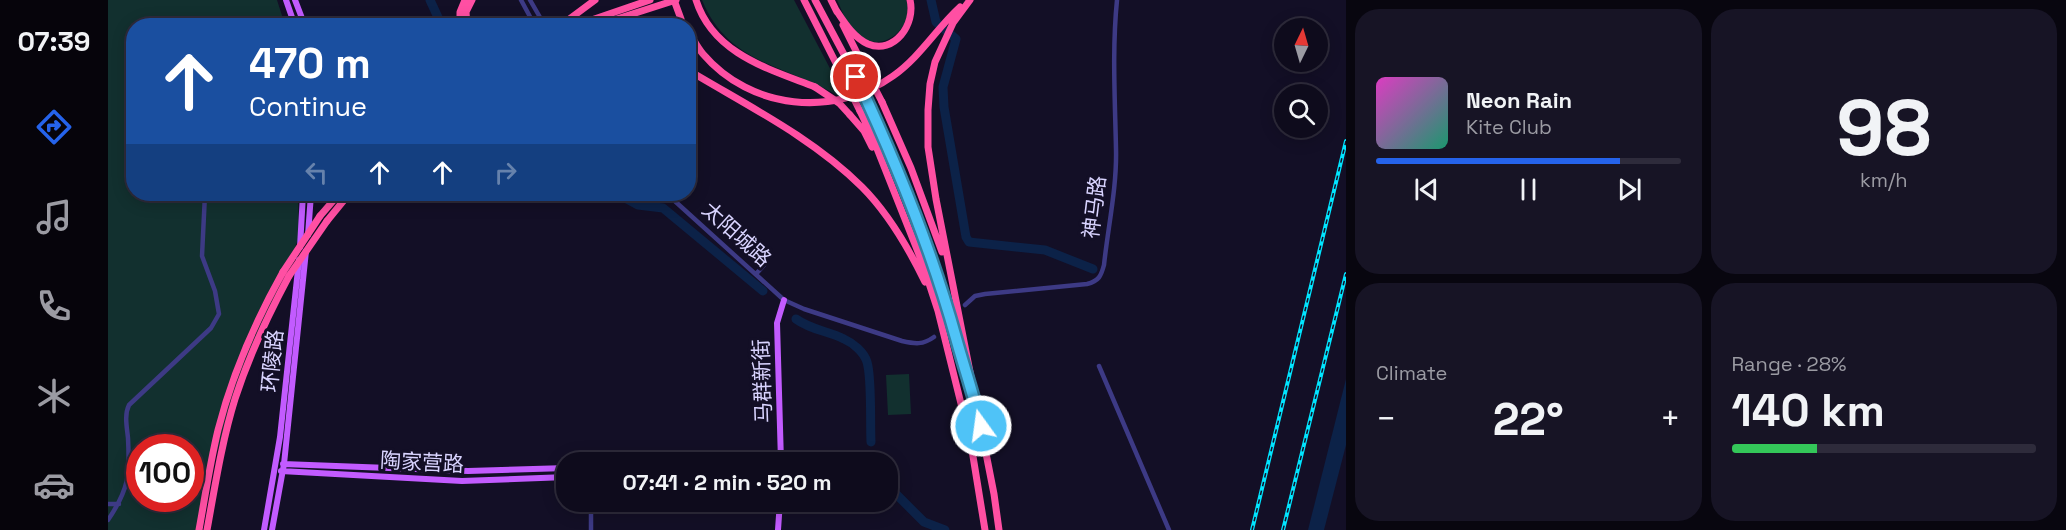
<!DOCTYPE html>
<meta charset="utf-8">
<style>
body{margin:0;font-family:"Space Grotesk","Noto Sans SC",sans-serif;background:#171425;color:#f1f3f6;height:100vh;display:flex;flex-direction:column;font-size:22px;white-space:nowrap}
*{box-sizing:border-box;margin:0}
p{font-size:20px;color:#9b9ba3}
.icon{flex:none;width:33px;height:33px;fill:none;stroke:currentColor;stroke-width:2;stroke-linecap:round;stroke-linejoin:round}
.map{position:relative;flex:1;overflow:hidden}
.drawer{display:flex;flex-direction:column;gap:9px;padding:9px;background:#08060f;width:720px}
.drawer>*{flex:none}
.guide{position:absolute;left:18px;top:18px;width:570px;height:183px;border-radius:24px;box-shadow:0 3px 15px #0003,0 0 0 2px #2e2b3b;background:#1a4fa0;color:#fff;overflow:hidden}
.needle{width:39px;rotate:5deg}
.fabs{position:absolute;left:1166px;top:18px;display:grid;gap:12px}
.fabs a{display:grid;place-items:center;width:54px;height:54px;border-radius:50%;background:#0e0b1c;box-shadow:0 3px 15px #0003,0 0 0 2px #2e2b3b;font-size:30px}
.speed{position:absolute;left:18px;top:434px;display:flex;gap:12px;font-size:30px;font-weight:700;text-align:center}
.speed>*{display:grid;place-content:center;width:78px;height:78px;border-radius:50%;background:#0e0b1c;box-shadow:0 3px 15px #0003,0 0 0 2px #2e2b3b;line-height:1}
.speed .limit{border:9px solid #d22;background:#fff;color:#111}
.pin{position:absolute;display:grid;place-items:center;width:51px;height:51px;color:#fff;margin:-26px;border:3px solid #fff;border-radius:50%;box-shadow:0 2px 6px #0007}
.me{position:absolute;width:66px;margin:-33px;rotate:346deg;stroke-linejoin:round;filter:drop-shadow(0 0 4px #0008)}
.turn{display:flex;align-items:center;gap:21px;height:126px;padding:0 24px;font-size:27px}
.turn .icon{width:78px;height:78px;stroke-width:2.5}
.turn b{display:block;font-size:42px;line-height:51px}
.lanes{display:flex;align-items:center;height:57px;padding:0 24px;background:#0003;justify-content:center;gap:30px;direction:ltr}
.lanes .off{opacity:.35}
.big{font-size:45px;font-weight:700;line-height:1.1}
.drawer .widget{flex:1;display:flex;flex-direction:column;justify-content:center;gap:9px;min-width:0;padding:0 21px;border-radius:24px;background:#171425}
.drawer .dial{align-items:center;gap:0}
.dial b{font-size:78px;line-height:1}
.song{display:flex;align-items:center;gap:18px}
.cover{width:72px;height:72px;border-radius:9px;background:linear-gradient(135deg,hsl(310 70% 55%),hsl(160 70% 35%))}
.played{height:6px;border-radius:3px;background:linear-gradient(90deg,#2563eb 80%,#2e2b3b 80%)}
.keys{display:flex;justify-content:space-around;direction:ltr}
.heat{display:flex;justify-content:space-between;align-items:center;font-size:33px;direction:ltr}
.charge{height:9px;border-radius:4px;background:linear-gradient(90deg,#34c759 28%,#2e2b3b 0)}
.drawer .tiles{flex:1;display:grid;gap:9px;grid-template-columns:repeat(2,1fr)}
.trip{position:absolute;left:448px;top:452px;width:342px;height:60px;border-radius:24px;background:#0e0b1c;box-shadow:0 3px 15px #0003,0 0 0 2px #2e2b3b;font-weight:700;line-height:60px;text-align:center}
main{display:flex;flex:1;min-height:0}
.menu{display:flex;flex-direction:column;width:108px;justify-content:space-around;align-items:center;background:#06040b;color:#9b9ba3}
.menu .icon{width:42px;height:42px}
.menu .current{color:#2563eb}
.menu b{font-size:27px;color:#f1f3f6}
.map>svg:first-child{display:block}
</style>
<main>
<nav class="menu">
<b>07:39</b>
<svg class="icon current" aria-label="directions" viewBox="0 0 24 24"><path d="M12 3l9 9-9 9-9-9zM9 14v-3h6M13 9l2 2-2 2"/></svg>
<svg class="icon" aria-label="music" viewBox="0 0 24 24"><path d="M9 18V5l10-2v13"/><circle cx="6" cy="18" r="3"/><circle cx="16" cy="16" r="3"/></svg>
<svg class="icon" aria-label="phone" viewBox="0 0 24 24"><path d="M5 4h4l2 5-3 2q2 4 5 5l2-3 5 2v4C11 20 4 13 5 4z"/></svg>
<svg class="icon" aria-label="climate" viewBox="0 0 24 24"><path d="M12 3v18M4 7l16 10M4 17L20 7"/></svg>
<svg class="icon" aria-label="car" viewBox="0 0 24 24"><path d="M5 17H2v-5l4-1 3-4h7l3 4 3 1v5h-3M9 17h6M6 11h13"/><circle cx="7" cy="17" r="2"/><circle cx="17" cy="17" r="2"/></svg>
</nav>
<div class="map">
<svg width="1238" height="530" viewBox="0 0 1238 530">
<rect width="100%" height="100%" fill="#130f26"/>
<path fill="#12302f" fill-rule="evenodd" d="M0,0H169L177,25L26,26V194H190L191,237L103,467L88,530H0ZM32,447H82V498H32Z
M594,0H686L736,95L732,97C679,64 621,66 594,0Z
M729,0H798C807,24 780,51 756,39C742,32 735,13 729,0Z
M801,374L803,414L780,415L778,375Z"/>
<path fill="#0c2248" d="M1238,379V445L1216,530H1200Z"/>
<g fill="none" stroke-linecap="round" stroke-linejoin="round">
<path stroke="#0c2248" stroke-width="9" d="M322,0L334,26
M823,0L828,22L848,39L835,87L836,107L858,237L861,242L937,250L985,269
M510,194L530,205L555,208L655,291
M688,319C703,330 720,331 736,339C745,343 756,352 759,362C764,378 762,423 763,442
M780,486L816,522L837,530"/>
<path stroke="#3d3a85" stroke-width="4.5" d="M413,0L427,26
M422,0L437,26
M559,194L676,300L696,309L794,341C807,344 815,345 826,337
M648,274L656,265
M857,305L867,296L877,294L979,284C991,281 993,276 996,265C1000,227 1009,187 1008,149C1007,99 1004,50 1009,0
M991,366L1061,530
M0,504H11
M0,520C21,489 22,475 20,438C19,428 16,415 21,405L103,328L111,314L107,291L94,256L97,194
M483,530V501"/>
<path stroke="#c25bff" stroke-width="6" d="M178,0L187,26
M187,0L197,26
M200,235L203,194
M192,247L195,194
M575,462L673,457
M673,462L669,323L676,300
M175,464L360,471L459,468
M173,471L354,481L459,477
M156,530L172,437L191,260
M164,530L176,464L198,251
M670,530L672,501"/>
<path stroke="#ff4fa3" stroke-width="7" d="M588,0C605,54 661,69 707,87
M696,0L737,81
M707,0L748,77
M723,0L729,12
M862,0L845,23L827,62L822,84L820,110V147L828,199L886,494L891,530
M728,10C736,22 745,37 760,44C786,55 808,24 802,0
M735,25L758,71
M352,26V12L357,0
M359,26L358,12L364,0
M452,26L487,0
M466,26L542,0
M487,26L568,0
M580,31C585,38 589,47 595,54C643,110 726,118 785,76C812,57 828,29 852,7
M580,70C640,106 705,138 754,187C781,214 801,249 817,282
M774,102L803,168L834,252
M762,107C791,169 820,239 840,305C847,328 852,352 859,376
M752,111L764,136L814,262L830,311L863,444L877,530
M742,115L756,131L764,147
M212,216L231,194
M219,221L241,194
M91,530C97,497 102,463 110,430C124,375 147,322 175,272
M99,530C107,486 114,441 127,399C141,356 160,315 181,276"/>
<g stroke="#00e5ff" stroke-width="4">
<path id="rail" d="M1144,530L1238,141
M1175,530L1238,274"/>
</g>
<use href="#rail" stroke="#130f26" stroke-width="1.5" stroke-dasharray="4.5" stroke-linecap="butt"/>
<path stroke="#ff4fa3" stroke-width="7" d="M566,0L573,19
M758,71L774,102
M748,77L762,107
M737,81L752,111
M707,87L731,103L742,115
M175,272L212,216
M181,276L219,221"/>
</g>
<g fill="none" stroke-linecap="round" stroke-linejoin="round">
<g stroke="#337fa1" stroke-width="15">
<path id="route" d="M748,77C788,162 823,248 848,338C856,367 866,396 873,426"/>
</g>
<use href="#route" stroke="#4fc3f7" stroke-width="10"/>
</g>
<g text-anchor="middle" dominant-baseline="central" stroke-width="6" stroke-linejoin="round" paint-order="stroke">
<g font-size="21" fill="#d9d4ff" stroke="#130f26">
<text transform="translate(986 207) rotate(-83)">神马路</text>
<text transform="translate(629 234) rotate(42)">太阳城路</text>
<text transform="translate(164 361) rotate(-84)">环陵路</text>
<text transform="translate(654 381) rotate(-92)">马群新街</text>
<text transform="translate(314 462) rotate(3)">陶家营路</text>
</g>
</g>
</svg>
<div class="fabs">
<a><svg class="needle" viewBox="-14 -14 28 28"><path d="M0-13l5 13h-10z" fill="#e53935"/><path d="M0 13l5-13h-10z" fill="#9b9ba3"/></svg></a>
<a><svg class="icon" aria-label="search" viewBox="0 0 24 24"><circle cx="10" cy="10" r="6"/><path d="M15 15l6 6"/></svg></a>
</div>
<div class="speed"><div class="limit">100</div></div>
<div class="pin" style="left:748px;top:77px;background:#d93025"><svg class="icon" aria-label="arrive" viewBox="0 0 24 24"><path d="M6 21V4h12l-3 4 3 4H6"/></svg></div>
<svg class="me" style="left:873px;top:426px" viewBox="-20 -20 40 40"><circle r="17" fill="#4fc3f7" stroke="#fff" stroke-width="3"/><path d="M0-11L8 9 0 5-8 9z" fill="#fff"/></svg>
<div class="trip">07:41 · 2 min · 520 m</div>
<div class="guide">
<div class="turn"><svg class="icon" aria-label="ahead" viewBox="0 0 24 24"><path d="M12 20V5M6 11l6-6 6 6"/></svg><div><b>470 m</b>Continue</div></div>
<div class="lanes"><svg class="icon off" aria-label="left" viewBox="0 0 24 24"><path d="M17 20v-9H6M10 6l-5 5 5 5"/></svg><svg class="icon" aria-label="ahead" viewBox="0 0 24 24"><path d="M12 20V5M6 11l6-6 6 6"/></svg><svg class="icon" aria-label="ahead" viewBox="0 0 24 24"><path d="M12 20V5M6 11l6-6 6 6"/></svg><svg class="icon off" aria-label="right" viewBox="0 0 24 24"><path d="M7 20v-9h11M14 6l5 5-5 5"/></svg></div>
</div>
</div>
<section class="drawer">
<div class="tiles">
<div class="widget">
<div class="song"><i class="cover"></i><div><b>Neon Rain</b><p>Kite Club</p></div></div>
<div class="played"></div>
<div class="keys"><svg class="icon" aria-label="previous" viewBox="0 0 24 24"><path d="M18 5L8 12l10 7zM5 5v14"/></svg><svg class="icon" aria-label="pause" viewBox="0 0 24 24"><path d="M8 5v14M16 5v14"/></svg><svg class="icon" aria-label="next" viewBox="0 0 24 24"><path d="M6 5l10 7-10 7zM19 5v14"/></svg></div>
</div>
<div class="widget dial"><b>98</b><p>km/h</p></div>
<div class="widget"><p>Climate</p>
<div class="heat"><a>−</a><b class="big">22°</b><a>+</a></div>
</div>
<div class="widget"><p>Range · 28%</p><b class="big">140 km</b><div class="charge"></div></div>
</div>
</section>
</main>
